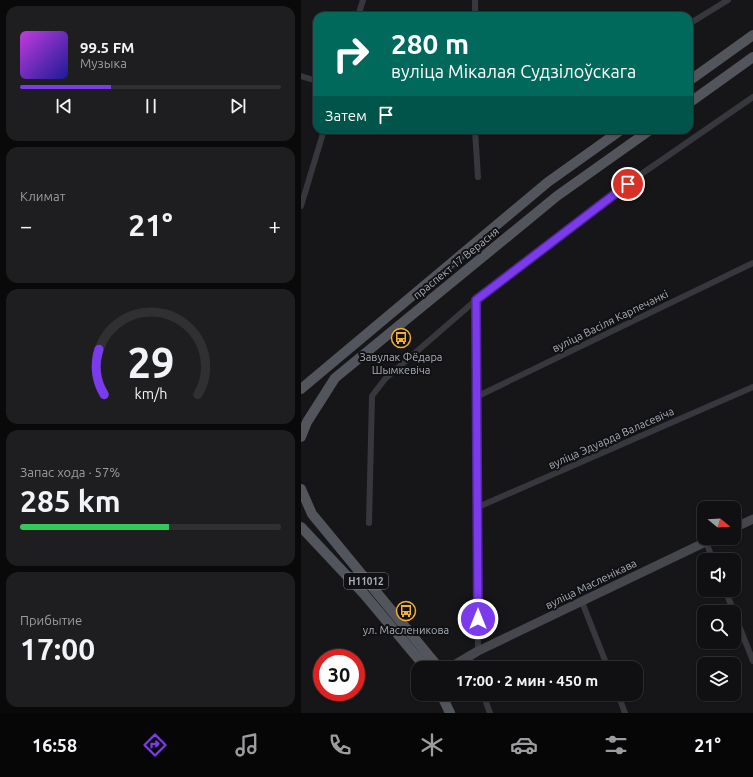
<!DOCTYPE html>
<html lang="ru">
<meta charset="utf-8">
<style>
body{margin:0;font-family:Ubuntu,sans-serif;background:#1e1e20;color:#f1f3f6;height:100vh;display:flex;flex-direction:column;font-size:15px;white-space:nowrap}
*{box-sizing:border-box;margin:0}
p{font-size:13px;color:#9c9d9f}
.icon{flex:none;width:22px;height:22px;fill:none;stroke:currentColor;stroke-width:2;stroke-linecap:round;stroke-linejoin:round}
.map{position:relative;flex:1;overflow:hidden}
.panel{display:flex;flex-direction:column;gap:6px;padding:6px;background:#09090a;width:301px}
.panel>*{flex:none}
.guide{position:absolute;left:12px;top:12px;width:380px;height:122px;border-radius:12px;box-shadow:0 1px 3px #0004,0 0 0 1px #303032;background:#00695c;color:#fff;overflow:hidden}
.needle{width:26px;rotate:108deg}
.buttons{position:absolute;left:396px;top:501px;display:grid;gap:8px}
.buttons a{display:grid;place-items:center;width:44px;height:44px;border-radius:8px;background:#101012;box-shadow:0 1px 3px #0004,0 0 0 1px #303032;font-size:20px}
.speed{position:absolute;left:12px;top:649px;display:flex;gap:8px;font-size:20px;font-weight:700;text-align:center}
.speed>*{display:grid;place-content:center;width:52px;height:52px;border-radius:50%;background:#101012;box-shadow:0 1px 3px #0004,0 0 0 1px #303032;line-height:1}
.speed .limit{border:6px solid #d22;background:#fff;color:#111}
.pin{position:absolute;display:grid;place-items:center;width:34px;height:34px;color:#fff;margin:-17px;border:2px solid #fff;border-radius:50%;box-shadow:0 1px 4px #0007}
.me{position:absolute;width:44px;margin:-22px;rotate:0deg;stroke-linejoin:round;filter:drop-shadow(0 0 3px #0008)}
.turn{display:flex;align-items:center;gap:14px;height:84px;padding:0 12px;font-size:18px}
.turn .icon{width:52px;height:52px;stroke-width:2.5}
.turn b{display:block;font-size:28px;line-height:34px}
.then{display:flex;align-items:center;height:38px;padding:0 12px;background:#0003;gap:8px;font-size:15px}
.big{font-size:30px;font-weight:700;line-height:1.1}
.panel .card{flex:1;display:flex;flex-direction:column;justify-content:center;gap:6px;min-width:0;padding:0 14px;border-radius:12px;background:#1e1e20}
.panel .dial{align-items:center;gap:0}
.dial svg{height:104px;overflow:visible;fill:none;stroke:#303032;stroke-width:7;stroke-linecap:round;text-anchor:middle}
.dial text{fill:#f1f3f6;stroke:none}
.song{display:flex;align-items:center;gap:12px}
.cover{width:48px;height:48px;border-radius:6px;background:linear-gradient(135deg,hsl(290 70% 55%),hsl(240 70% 35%))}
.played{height:4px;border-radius:2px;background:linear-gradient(90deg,#7c3aed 35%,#303032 35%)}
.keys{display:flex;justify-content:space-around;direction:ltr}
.heat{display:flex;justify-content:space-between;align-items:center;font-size:22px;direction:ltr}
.charge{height:6px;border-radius:3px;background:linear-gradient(90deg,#34c759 57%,#303032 0)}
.trip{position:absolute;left:110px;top:661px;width:232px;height:40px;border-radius:12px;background:#101012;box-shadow:0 1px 3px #0004,0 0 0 1px #303032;font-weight:700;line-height:40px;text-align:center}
.dock{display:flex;height:64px;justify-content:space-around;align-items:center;background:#060607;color:#9c9d9f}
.dock .icon{width:28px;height:28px}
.dock .current{color:#7c3aed}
.dock b{font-size:18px;color:#f1f3f6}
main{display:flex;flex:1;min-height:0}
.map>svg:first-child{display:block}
</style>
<main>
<section class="panel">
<div class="card">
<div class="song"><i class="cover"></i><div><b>99.5 FM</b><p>Музыка</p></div></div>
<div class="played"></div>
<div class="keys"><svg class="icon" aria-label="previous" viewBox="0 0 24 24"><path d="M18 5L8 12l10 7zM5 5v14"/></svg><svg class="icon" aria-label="pause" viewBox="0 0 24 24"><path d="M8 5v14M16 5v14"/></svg><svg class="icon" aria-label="next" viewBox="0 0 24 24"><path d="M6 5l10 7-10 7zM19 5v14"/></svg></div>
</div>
<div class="card"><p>Климат</p>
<div class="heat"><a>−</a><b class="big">21°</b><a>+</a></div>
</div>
<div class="card dial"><svg viewBox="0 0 100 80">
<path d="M14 69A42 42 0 1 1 86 69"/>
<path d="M14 69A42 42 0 0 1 10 34" stroke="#7c3aed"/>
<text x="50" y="56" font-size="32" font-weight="700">29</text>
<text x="50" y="72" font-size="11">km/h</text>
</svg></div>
<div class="card"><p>Запас хода · 57%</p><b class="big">285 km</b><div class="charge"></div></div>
<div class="card"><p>Прибытие</p><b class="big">17:00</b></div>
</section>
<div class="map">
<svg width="452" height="713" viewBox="0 0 452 713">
<rect width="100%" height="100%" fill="#161618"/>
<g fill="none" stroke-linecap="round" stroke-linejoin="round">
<path stroke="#37383d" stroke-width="6" d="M57,16L62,0
M174,16V0
M388,24L427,0
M0,76L16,81
M174,130L177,177
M0,206L23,130
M175,300L177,651
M175,397L452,263
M177,507L452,387
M68,523L71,396L84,379L175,300L339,175L452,97
M405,542L412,560
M424,590L433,612
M281,602L307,668
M433,613L452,661
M168,656L172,668
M182,694L189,713
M317,694L324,713"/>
<path stroke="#45474d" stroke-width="9" d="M433,528L452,519
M148,668L177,651L413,538"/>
<path stroke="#53555c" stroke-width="10" d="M388,81L452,35
M388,103L452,57
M0,389L247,182L320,130
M0,437L6,422L34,378L256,196L349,130
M0,489L11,514L138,668
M0,527L63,594L125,668
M140,694L149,713"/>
</g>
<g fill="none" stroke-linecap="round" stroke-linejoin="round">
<g stroke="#51269a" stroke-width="10">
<path id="route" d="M177,619L175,300L327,184"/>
</g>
<use href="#route" stroke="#7c3aed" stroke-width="7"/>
</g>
<defs>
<g id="bus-ring" transform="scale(1)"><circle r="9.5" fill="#111113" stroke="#f2b134" stroke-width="1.5"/><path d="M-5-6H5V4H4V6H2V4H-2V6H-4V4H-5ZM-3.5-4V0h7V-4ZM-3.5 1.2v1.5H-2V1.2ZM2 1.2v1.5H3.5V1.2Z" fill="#f2b134"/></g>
</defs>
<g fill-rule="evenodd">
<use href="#bus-ring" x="100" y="338"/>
<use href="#bus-ring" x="105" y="611"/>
</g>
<g text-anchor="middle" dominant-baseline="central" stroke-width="4" stroke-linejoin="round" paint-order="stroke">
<rect fill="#111113" stroke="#7b7e86" stroke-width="1" x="43" y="573" width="44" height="16" rx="3"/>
<g font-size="10" font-weight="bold" fill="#a8adb8">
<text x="65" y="581">Н11012</text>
</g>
<g font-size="11" fill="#a8adb8" stroke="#111113">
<text transform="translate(155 263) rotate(-39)">праспект 17 Верасня</text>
<text transform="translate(309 321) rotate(-26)">вуліца Васіля Карпечанкі</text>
<text transform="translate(310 438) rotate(-24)">вуліца Эдуарда Валасевіча</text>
<text transform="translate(290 584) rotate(-26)">вуліца Масленікава</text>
</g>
<g font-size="11" fill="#a8adb8" stroke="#111113">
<text x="100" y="357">Завулак Фёдара<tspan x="100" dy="13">Шымкевіча</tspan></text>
<text x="105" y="630">ул. Масленикова</text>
</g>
</g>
</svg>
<div class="buttons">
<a><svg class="needle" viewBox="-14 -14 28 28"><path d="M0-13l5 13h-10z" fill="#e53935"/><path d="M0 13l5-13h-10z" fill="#9c9d9f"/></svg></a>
<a><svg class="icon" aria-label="sound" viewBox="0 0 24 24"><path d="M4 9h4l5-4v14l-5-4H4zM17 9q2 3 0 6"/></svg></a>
<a><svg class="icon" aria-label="search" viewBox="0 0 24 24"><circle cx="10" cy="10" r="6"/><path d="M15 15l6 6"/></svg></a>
<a><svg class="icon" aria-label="layers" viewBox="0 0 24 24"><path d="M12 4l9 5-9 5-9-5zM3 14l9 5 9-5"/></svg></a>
</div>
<div class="speed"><div class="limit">30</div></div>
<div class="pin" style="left:327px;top:184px;background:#d93025"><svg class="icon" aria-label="arrive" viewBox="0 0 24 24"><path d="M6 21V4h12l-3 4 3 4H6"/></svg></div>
<svg class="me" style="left:177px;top:619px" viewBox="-20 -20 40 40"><circle r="17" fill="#7c3aed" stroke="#fff" stroke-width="3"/><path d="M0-11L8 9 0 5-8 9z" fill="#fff"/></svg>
<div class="trip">17:00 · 2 мин · 450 m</div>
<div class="guide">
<div class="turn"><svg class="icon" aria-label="right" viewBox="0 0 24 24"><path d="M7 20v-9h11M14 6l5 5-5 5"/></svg><div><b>280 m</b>вуліца Мікалая Судзілоўскага</div></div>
<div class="then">Затем<svg class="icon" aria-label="arrive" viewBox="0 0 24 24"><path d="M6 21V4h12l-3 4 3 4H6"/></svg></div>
</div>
</div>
</main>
<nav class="dock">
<b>16:58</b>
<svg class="icon current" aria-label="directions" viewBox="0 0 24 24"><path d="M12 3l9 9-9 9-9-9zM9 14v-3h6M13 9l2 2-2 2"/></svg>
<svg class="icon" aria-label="music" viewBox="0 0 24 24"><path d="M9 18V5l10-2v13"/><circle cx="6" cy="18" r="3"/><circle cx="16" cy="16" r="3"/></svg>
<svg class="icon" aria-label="phone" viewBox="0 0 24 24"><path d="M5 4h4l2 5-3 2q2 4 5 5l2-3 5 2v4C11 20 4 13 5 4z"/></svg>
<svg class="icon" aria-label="climate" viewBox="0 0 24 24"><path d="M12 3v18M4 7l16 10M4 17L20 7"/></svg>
<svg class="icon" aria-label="car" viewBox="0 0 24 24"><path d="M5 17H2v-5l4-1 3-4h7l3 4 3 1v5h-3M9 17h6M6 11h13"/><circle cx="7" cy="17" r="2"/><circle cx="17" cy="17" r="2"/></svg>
<svg class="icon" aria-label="filters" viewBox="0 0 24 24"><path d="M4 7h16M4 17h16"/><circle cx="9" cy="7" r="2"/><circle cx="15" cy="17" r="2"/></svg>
<b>21°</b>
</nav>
